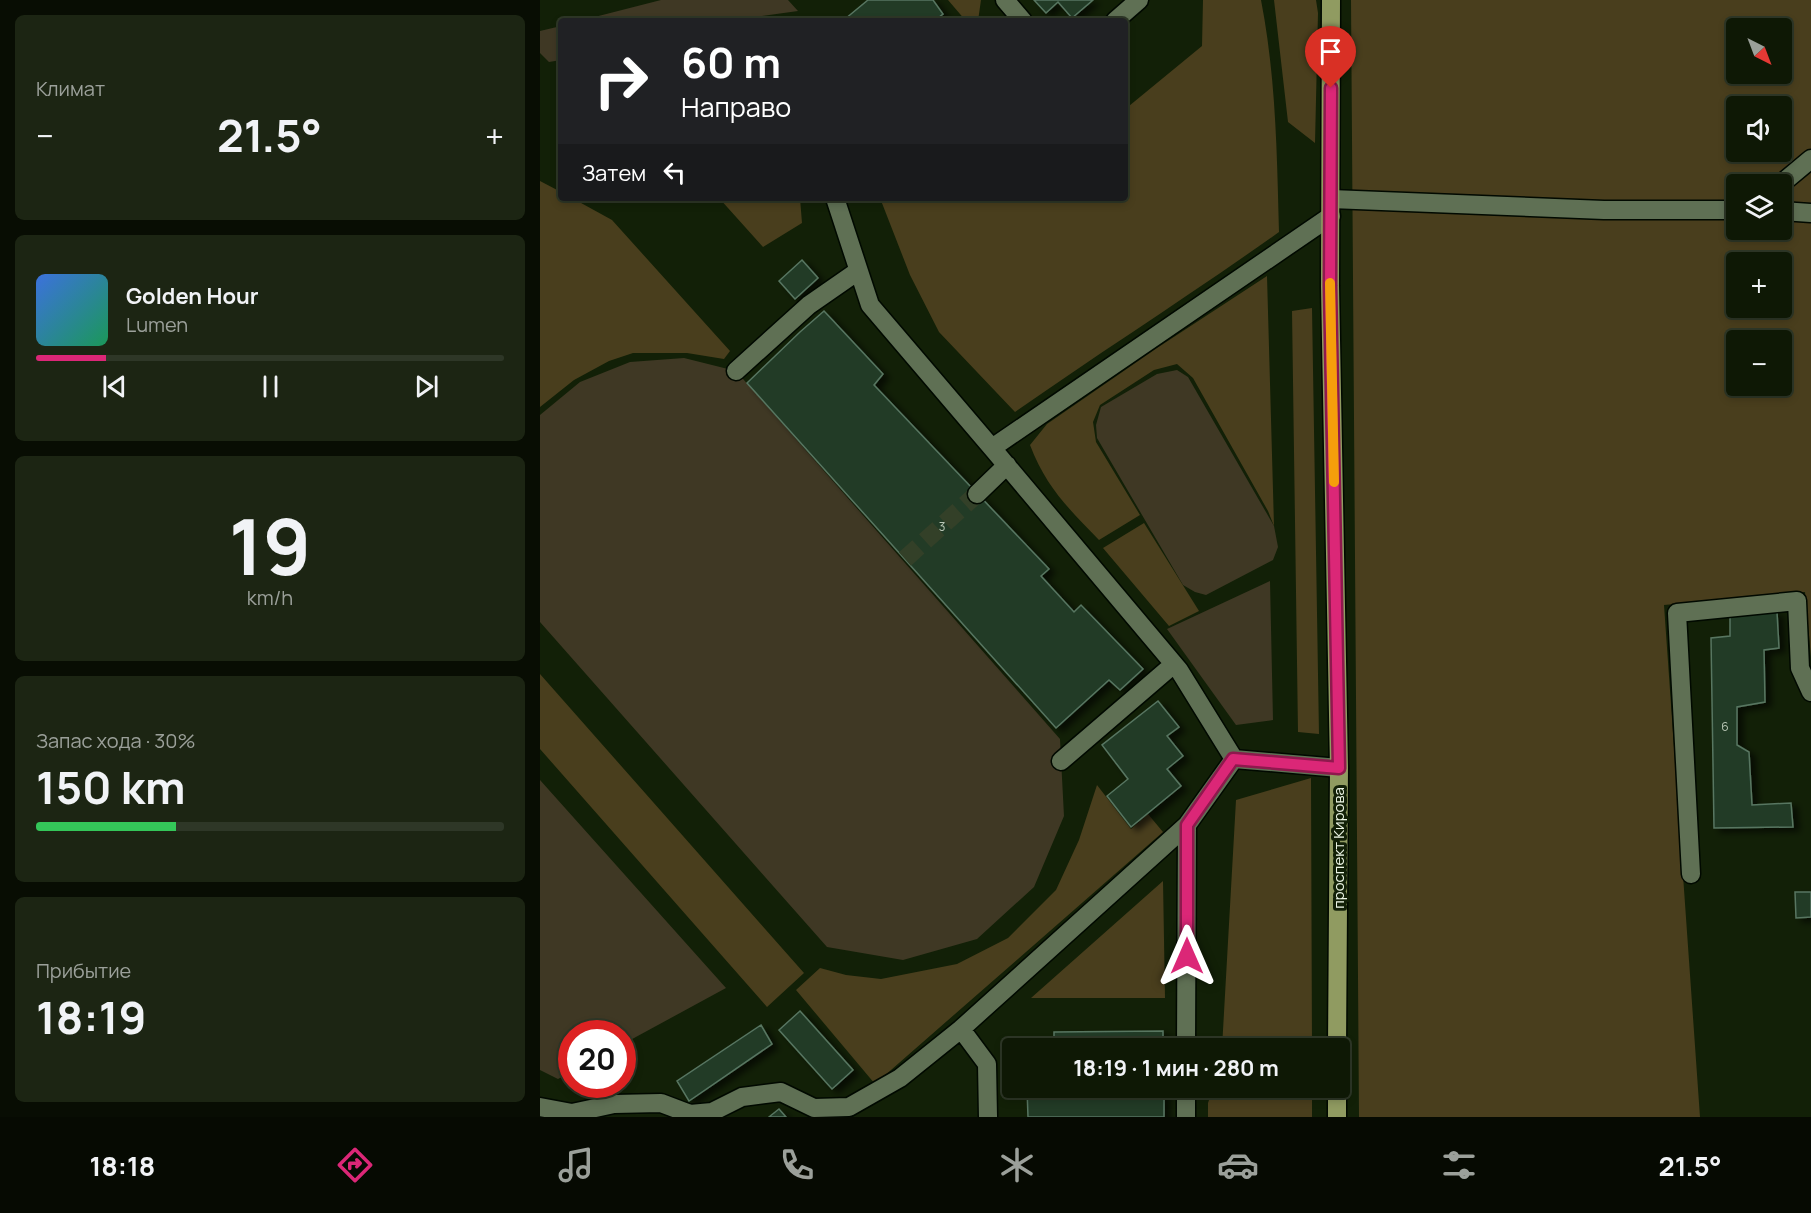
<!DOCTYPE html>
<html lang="ru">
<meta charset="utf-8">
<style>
body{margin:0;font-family:Manrope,sans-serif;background:#1c2513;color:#f1f3f6;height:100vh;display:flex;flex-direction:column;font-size:22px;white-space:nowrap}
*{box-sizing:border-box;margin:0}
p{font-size:20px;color:#9ba09a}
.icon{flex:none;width:33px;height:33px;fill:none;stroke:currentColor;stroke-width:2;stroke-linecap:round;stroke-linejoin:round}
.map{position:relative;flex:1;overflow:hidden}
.details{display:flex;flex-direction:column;gap:15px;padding:15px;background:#080d03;width:540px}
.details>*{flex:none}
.banner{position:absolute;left:18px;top:18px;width:570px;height:183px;border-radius:6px;box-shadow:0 3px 9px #0003,0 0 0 2px #2e3727;background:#202124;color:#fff;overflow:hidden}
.needle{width:39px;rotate:138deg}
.tools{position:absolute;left:1186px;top:18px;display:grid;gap:12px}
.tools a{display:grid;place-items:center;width:66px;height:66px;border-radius:6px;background:#0e1805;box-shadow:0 3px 9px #0003,0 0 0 2px #2e3727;font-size:30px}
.speed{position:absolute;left:18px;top:1020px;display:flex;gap:12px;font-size:30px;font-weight:700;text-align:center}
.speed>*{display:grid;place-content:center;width:78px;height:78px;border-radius:50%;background:#0e1805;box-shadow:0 3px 9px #0003,0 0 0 2px #2e3727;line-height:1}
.speed .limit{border:9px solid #d22;background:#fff;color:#111}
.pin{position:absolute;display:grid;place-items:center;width:51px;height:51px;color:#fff;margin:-62px -26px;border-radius:50% 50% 50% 0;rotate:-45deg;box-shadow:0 0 6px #0007}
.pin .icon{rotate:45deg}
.me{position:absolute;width:66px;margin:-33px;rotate:0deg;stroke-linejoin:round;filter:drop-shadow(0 0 4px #0008)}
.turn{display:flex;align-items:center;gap:21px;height:126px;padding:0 24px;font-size:27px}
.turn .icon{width:78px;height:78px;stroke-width:2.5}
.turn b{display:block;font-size:42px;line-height:51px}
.then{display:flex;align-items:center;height:57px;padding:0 24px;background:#0003;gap:12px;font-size:22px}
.big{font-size:45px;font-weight:700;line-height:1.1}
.details .card{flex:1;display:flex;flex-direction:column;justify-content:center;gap:9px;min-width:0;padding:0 21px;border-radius:9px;background:#1c2513}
.details .dial{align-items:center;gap:0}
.dial b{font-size:78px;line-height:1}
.song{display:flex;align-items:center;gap:18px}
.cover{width:72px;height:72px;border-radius:9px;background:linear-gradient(135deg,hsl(220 70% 55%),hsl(150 70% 35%))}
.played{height:6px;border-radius:3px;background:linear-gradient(90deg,#db2777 15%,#2e3727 15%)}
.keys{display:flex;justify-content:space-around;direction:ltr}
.heat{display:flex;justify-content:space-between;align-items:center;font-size:33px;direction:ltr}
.charge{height:9px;border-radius:4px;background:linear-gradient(90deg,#34c759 30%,#2e3727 0)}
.trip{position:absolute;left:462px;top:1038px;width:348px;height:60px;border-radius:6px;background:#0e1805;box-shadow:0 3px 9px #0003,0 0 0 2px #2e3727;font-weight:700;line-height:60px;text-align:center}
.menu{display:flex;height:96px;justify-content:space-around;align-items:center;background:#060a02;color:#9ba09a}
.menu .icon{width:42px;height:42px}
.menu .on{color:#db2777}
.menu b{font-size:27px;color:#f1f3f6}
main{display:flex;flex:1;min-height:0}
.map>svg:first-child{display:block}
</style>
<main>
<section class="details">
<div class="card"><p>Климат</p>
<div class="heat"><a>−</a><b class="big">21.5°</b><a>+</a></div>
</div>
<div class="card">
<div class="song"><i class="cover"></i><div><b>Golden Hour</b><p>Lumen</p></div></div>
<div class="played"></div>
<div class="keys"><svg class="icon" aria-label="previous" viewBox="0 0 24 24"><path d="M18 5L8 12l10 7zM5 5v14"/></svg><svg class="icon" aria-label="pause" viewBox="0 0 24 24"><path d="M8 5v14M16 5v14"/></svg><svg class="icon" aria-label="next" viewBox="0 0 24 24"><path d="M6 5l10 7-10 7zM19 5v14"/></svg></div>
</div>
<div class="card dial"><b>19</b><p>km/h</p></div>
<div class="card"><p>Запас хода · 30%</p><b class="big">150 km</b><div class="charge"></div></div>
<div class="card"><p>Прибытие</p><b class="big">18:19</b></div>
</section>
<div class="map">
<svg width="1271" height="1117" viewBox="0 0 1271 1117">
<defs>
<filter id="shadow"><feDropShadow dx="6" dy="4" stdDeviation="3" flood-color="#0009"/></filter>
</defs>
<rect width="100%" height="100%" fill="#122007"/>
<path fill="#3f3824" d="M121,0H248L258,11L214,17L194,21H39Z
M21,26V60L9,62L0,53V31Z
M144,358L196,371L520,739L524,816L494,887L437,939L363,960L287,947L0,622V415L40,382L90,362Z
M637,370L648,377L734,526L738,547L733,560L666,595L655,592L643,585L557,438L556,425L561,407L617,374Z
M730,581L733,720L696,725L627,629Z
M0,780L186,988L83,1044L82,1034H32L31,1072L18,1079L0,1070Z"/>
<path fill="#493e1d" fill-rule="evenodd" d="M408,0H441L438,21H426Z
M663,0H721C736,77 737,154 739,232C652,294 562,351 475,412L399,332L370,275L340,198H585V104L589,106L662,46Z
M734,0H776L778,13L775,143L748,122Z
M811,0H1271V657L1265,592L1124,605L1160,1117H819ZM1197,28H1242V74H1197ZM1197,106H1242V152H1197ZM1197,184H1242V230H1197ZM1197,262H1242V308H1197ZM1197,340H1242V386H1197Z
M0,181L21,192V198H32L72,220L190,351L184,359L147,353H93L69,361L34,380L0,407Z
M179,198H260L262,223L223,247Z
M727,276L734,526L728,511L653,378L637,364L614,370L560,405L553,422L556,442L600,515L559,540C528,508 506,487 490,445L507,424L617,348Z
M772,308L779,734L758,732L752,311Z
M604,523L659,611L629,626L563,548Z
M0,674L264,973L227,1007L0,749Z
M771,778L772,1048H682L696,800Z
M557,785L591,829L608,814L623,832L335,1084L256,990L280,968L306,975L341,979L417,964L468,938L516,890L539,840Z
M623,881L625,998H491Z
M673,1088H772V1117H668V1103Z"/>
<path fill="#203b28" stroke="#587661" stroke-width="1.5" filter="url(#shadow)" d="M328,0H393L403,14L394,21H307L305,19Z
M494,0H553L532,18L518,2L506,13Z
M262,260L278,278L255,299L239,281Z
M284,311L343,374L334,385L509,569L501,576L534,612L541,605L603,669L580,690L569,680L516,728L207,383L260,332Z
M1237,612L1239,648L1224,650L1225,702L1197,707V745L1209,752L1212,805L1251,803L1253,827L1174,828L1171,638L1190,636V614Z
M618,701L639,727L627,736L643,756L627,769L641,786L591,827L567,796L588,779L562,745Z
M1255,892H1271V917L1256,918Z
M260,1011L313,1070L292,1089L239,1030Z
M221,1025L232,1044L149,1101L137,1081Z
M623,1031V1048H514V1032Z
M487,1088H624V1117H488Z
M239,1109L246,1117H229Z"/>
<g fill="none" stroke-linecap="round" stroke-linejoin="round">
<path stroke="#334028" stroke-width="18" stroke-dasharray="18 9" stroke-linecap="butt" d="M365,559L437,494"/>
<g stroke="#010900" stroke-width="21">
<path id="minor" d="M465,0L483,21
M575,21L599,0
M1241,184L1271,159
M791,199L1064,210H1197
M1242,211L1271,213
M196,371L269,305L318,271
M452,448L791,216
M437,494L467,465
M694,759L799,768
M521,761L634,664
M1151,874L1137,613L1257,601L1260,668L1271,692
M421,1029L447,1064L448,1117
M646,1048L647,825
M0,1107L32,1113L74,1104L121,1103L150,1114L172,1112L202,1097L241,1092L274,1108L309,1107L360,1078L421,1029L647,825L694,759L639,670L452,448L330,305L295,198
M646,1117V1088"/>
</g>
<g stroke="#010900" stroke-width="21">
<path id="major" d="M791,0L790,286L799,768L797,1048
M797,1117V1088"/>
</g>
<use href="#minor" stroke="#5f7054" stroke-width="18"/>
<use href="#major" stroke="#909b61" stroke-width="18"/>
</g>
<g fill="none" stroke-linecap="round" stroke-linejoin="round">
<g stroke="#8e194d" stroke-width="15">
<path id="route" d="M647,956V825L693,759L799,768L790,286L791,88"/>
</g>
<use href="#route" stroke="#db2777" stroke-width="10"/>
<path stroke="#f59e0b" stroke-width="10" d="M790,283L794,482"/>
</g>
<g text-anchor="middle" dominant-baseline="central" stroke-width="6" stroke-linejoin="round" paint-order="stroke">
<g font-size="12" fill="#bac7b6">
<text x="402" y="526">3</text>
<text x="1185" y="726">6</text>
</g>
<g font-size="15" fill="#edf6e6" stroke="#122007">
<text transform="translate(798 848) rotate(-90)">проспект Кирова</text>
</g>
</g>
</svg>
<div class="tools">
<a><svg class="needle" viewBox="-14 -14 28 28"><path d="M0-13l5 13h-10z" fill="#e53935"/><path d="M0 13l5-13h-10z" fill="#9ba09a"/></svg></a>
<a><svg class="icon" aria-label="sound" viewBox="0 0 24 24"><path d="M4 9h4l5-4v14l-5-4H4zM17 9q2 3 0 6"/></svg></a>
<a><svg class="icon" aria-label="layers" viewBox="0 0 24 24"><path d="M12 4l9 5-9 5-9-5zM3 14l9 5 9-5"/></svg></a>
<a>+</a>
<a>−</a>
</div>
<div class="speed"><div class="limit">20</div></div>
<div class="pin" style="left:791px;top:88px;background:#d93025"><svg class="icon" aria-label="arrive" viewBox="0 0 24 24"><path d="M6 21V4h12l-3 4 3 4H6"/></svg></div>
<svg class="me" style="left:647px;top:956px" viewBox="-20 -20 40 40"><path d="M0-17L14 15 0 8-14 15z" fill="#db2777" stroke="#fff" stroke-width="4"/></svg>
<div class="trip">18:19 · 1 мин · 280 m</div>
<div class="banner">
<div class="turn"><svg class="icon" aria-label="right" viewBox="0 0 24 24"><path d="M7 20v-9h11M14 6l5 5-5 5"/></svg><div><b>60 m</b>Направо</div></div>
<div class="then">Затем<svg class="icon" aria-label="left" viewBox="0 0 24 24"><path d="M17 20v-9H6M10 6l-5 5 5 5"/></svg></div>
</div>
</div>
</main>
<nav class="menu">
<b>18:18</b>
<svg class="icon on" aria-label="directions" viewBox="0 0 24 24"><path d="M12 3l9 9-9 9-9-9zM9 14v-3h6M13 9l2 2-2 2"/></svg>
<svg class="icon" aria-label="music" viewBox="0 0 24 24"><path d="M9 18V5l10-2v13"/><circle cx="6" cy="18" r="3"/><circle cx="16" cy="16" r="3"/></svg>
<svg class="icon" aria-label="phone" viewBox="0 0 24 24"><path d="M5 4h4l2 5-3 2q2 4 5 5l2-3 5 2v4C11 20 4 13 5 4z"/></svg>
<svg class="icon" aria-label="climate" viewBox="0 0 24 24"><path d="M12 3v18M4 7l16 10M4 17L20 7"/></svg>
<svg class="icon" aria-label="car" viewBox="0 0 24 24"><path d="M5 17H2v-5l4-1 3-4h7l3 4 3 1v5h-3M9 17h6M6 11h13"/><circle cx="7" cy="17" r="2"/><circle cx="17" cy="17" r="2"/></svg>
<svg class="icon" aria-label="filters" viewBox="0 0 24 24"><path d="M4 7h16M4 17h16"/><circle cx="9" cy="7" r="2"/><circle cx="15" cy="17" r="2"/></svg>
<b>21.5°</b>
</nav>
